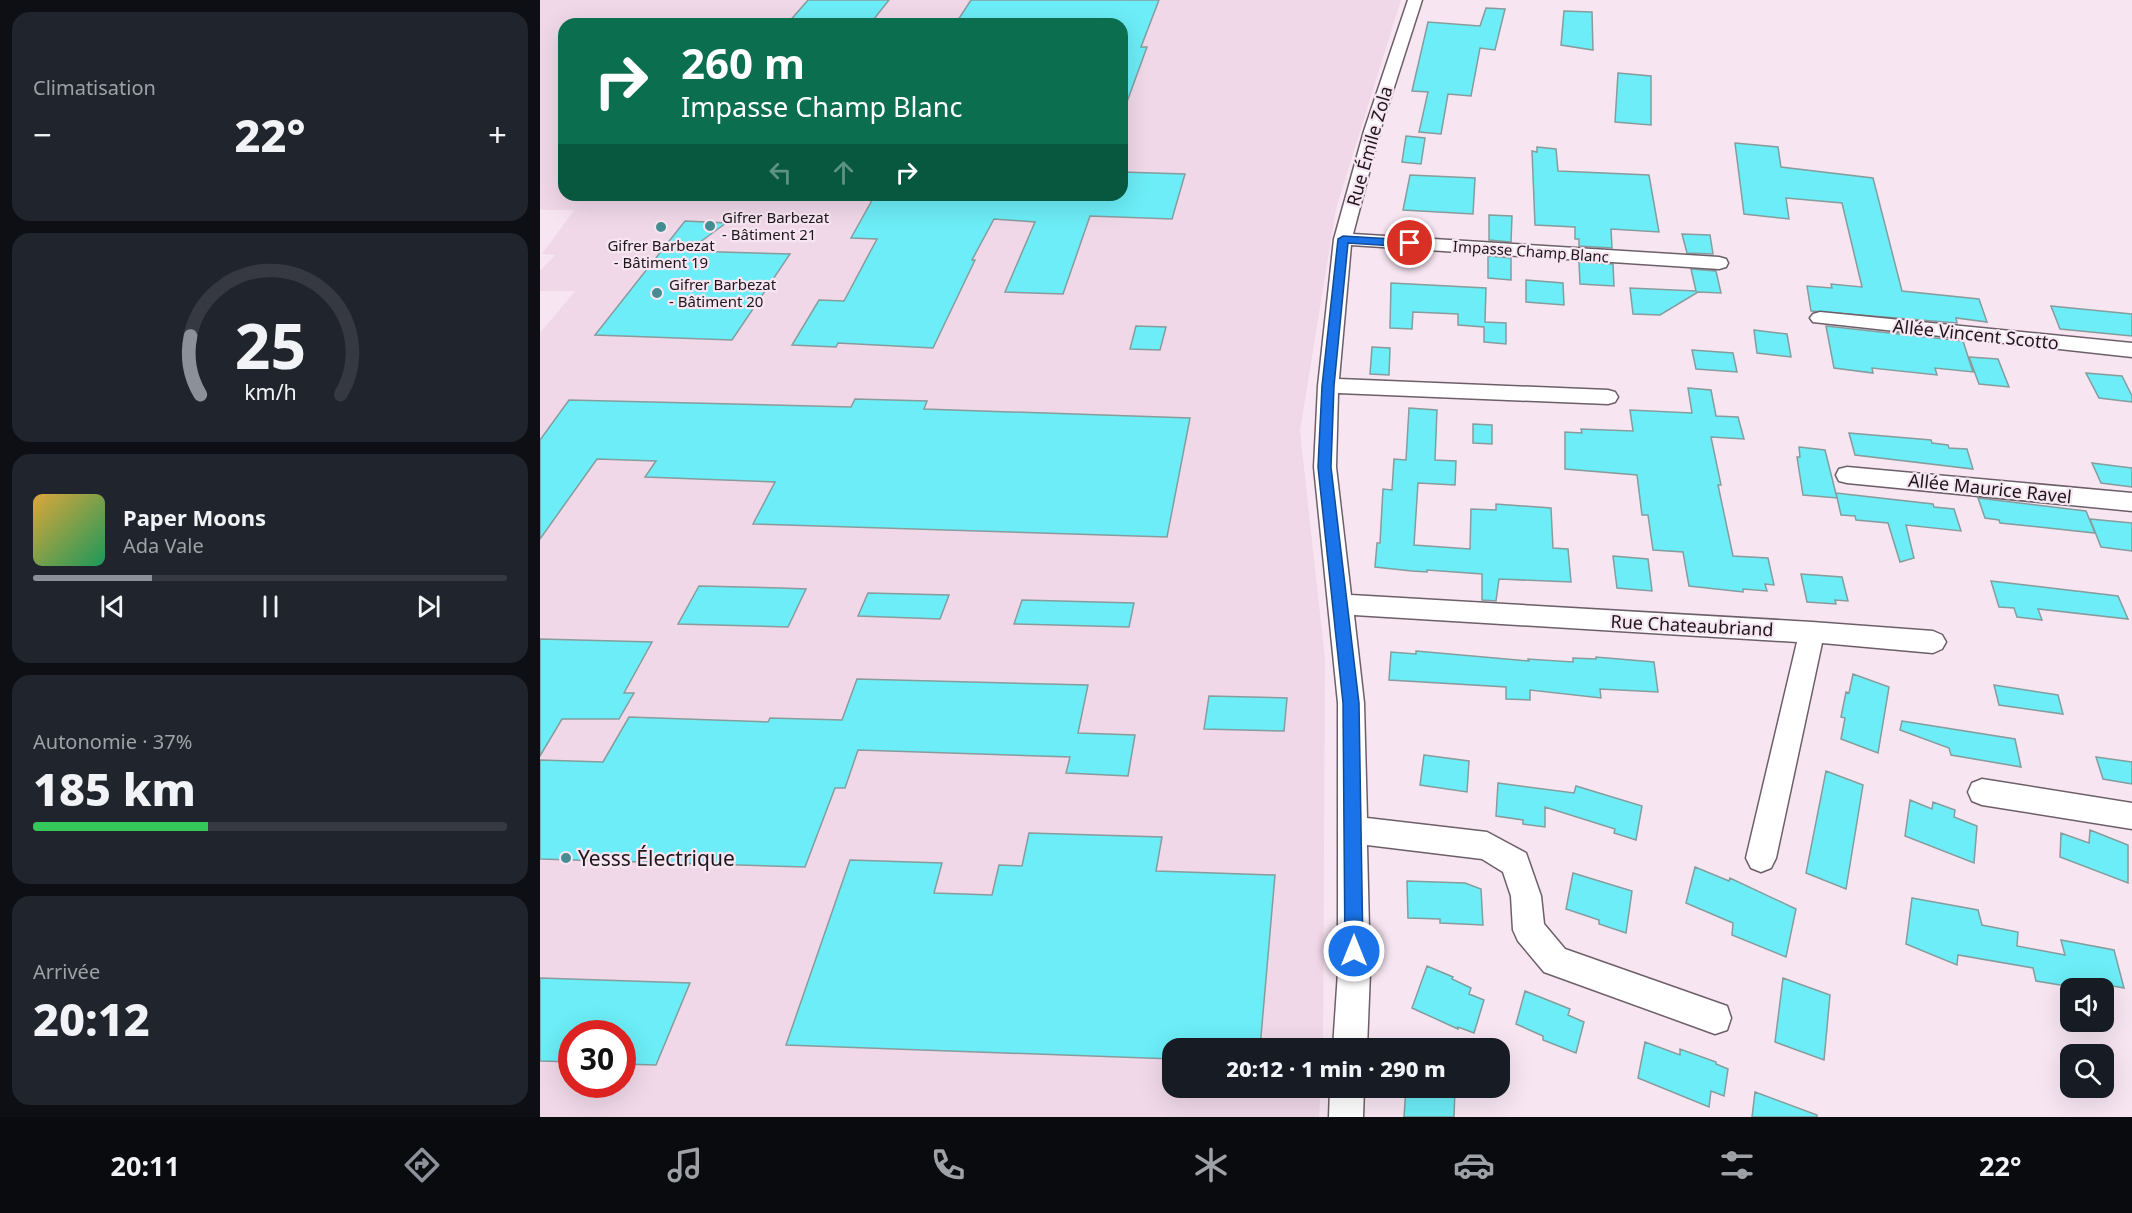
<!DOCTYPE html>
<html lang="fr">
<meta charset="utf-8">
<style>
body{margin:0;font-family:"Noto Sans",sans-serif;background:#20242c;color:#f1f3f6;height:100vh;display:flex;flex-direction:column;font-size:22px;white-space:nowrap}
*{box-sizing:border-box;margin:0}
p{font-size:20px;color:#9ea1a6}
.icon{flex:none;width:33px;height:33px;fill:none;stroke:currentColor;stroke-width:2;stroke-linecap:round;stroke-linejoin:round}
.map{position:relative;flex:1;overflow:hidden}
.drawer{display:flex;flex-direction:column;gap:12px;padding:12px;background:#0d0f14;width:540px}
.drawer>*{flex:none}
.hud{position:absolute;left:18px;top:18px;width:570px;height:183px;border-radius:18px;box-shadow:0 6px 24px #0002;background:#0b6e4f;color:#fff;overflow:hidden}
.tools{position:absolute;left:1520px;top:978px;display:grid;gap:12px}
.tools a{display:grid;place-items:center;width:54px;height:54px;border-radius:12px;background:#171b24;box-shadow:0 6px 24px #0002;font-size:30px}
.speed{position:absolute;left:18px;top:1020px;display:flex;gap:12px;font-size:30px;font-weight:700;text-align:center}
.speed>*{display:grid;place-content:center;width:78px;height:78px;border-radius:50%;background:#171b24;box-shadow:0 6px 24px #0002;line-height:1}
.speed .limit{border:9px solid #d22;background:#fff;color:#111}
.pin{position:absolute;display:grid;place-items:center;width:51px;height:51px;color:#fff;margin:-26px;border:3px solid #fff;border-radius:50%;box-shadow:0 2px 6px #0007}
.me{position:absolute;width:66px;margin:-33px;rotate:0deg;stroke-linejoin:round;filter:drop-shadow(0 0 4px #0008)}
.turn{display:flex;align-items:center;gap:21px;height:126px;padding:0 24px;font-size:27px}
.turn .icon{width:78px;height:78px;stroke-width:2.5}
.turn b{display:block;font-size:42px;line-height:51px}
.lanes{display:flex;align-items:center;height:57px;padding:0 24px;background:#0003;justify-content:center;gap:30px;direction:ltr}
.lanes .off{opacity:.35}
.big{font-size:45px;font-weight:800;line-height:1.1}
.drawer .card{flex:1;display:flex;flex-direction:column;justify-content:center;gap:9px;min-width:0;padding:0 21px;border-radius:18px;background:#20242c}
.drawer .dial{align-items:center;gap:0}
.dial svg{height:156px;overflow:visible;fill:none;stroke:#363941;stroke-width:7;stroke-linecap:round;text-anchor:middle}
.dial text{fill:#f1f3f6;stroke:none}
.song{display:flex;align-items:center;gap:18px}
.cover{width:72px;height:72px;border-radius:9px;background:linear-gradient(135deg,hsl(40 70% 55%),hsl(150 70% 35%))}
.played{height:6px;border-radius:3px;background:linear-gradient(90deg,#8c9099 25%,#363941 25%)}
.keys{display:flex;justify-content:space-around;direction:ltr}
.heat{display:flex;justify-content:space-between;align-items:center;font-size:33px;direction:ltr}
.charge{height:9px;border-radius:4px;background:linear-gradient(90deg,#34c759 37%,#363941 0)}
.trip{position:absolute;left:622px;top:1038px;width:348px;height:60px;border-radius:18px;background:#171b24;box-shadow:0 6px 24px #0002;font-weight:800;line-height:60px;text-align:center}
.dock{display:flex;height:96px;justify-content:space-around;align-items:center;background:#090b0e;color:#9ea1a6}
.dock .icon{width:42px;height:42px}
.dock .active{color:#8c9099}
.dock b{font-size:27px;color:#f1f3f6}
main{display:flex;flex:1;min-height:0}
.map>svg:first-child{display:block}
</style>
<main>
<section class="drawer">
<div class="card"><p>Climatisation</p>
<div class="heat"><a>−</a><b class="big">22°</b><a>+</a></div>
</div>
<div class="card dial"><svg viewBox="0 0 100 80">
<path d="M14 69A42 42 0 1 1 86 69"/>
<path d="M14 69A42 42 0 0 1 9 39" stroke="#8c9099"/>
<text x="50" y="56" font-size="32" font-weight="700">25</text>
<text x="50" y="72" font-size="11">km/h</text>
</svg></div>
<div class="card">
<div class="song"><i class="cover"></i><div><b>Paper Moons</b><p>Ada Vale</p></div></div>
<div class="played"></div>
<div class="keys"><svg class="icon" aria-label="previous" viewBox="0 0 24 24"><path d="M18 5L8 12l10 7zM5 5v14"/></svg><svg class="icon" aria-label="pause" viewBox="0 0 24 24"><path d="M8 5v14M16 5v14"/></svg><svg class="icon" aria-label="next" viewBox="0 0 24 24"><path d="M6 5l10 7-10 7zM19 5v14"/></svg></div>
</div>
<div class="card"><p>Autonomie · 37%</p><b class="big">185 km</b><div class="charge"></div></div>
<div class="card"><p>Arrivée</p><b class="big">20:12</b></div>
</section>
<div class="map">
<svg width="1592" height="1117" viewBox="0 0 1592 1117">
<rect width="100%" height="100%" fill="#f7e6f2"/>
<path fill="#f0d8e9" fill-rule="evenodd" d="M0,0H861L796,209L760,431L785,659L783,1048H633V1088H781L779,1117H0V333L35,291H0V271L15,255L2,254L34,210H0ZM24,24H582V195H24ZM32,1034H82V1084H32Z"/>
<path fill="#6cedf7" stroke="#869c9d" stroke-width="1.5" d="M268,0H349L330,24L248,23Z
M431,0H619L601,47H607L584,110L582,109V24L416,23Z
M946,8L965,9L955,50L940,48L931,96L908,94L901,134L879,132L888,92L872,91L888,22L940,26Z
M1024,11L1052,12L1053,50L1021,45Z
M1078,73L1111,76V125L1075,122Z
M866,136L885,138L881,164L862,162Z
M1195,143L1238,147L1241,167L1333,178L1362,291L1439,299L1447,322L1416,318L1417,323L1271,311L1267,286L1292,288L1291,284L1322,287L1302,203L1246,198L1249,219L1204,214Z
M997,147L1016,149L1018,171L1109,175L1119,232L1071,229L1072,248L1039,246V239H1035V227L995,225L992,151L997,152Z
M582,172L645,174L632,219L550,216L523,294L465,292L495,222L454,219L432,260H435L393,348L298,343L296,347L252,345L279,300L304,301L337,239L311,238L335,195H582Z
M870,175L935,178L933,214L863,210Z
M949,215L972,216L971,242L949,240Z
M145,221L186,223L148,251L250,254L192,340L55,335Z
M1142,234L1170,235L1173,254L1147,253Z
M948,256L971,258V280L948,278Z
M1039,262L1073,264L1074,286L1040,284Z
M1151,269L1176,271L1181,293L1158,292L1120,315L1093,314L1090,288L1156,291Z
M986,280L1023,283L1024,305L986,302Z
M851,283L946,288L945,322L966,323V344L944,342V327L918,325V314L873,312L872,329L850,328Z
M1511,306L1592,314V336L1520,329Z
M596,326L626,327L620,350L590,349Z
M1286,326L1423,341L1433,372L1395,368L1397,375L1332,368L1333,373L1294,368Z
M1214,330L1247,334L1251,357L1217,353Z
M832,347L850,348L849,375L830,374Z
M1152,350L1193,353L1197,372L1156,369Z
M1429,357L1458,359L1469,387L1439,384Z
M1546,373L1582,376L1592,396V402L1559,398Z
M1148,388L1171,390L1176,416L1198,417L1204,439L1171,437L1181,485H1178L1193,556L1228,558L1234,585L1225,584L1227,591L1203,589V592L1149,586L1143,552L1113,550L1108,515H1102L1097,475L1025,469V432L1042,433L1041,429L1093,431L1090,410L1152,413Z
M315,399L387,401L384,409L650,418L627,537L213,524L235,482L105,477L116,461L57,459L0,539V440L29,400L311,407Z
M869,408L897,410L895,460L916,461L915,485L878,483L874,545L930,549L931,509L956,510V504L1011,508L1013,548L1028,549L1031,582L959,579L956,601L942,600V574L887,570V572L872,571L835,567L837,543H840L843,489L852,490L854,459L866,460Z
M933,424L952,425V444L933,443Z
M1309,433L1391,440L1392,443L1408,445L1409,448L1427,449L1433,469L1315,455Z
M1259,447L1285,450L1297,498L1263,495L1257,457H1260Z
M1552,463L1592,468V487L1561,483Z
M1296,493L1393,504L1394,507L1414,509L1421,531L1366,525L1374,558L1360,562L1348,523L1316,520L1315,516L1301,515Z
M1438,498L1546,511L1555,533L1460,523L1459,520L1445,518Z
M1550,519L1592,523V551L1561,547Z
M1073,556L1108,559L1112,591L1077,588Z
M1261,574L1302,577L1308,601L1295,600L1296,604L1267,602Z
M1451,581L1578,596L1588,619L1498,609L1502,620L1477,617L1474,608L1459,607Z
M159,586L241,588L266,589L248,627L138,624Z
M328,593L409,595L400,619L318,616Z
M482,600L594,603L589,627L474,624Z
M0,639L112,642L84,693H94L79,719H22L0,756Z
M876,651L989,661L988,659L1033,662V658L1056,659V657L1114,662L1118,692L1060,689L1061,698L990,690V700L966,699V687L849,680L851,652L876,654Z
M1313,674L1349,687L1338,753L1301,739L1305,718L1301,717L1306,692L1309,693Z
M317,679L548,685L538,733L595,735L588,776L526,773L530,757L318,750L305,788H295L265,867L0,859V760L63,762L89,717L228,722L230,718L302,720Z
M1454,685L1518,695L1523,714L1459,705Z
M669,696L747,698L744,731L664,729Z
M1362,721L1475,739L1481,767L1411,755L1409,748L1360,730Z
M884,755L929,761L927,792L880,785Z
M1556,757L1592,762V784L1563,779Z
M1286,771L1323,785L1306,889L1266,873Z
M958,783L1034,793L1036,786L1102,806L1096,840L1074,833L1075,829L1005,807V827L983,824V820L956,816Z
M1370,800L1392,809L1393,802L1415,810L1414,817L1437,826L1434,863L1365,836Z
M1550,830L1588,845V883L1520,857L1521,833L1549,843Z
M489,833L622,837L616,871L735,875L720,1048H633V1059L246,1045L310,860L402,863L394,893L452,895L459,865L482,866Z
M1155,867L1189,881L1190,878L1256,909L1246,957L1192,935L1193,923L1146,903Z
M1033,873L1092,891L1086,933L1059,924V920L1026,909Z
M867,881L925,883L941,889L943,925L900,923V919L868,918Z
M1372,898L1438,910L1442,925L1478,932L1477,946L1525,955L1521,940L1574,950L1584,988L1567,985L1568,988H1539L1496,981L1493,968L1418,955L1417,965L1366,944Z
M887,966L913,977L912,979L931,988L929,994L944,1000L934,1033L918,1027V1029L872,1008Z
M0,978L150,983L116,1065L82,1064V1034H32V1062L0,1061Z
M1243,978L1290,995L1284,1060L1235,1042Z
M985,991L1030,1009L1028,1015L1044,1022L1036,1053L1003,1040V1036L976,1024Z
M1105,1042L1140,1055V1049L1176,1062V1064L1188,1069L1184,1096L1171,1091L1169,1107L1098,1078Z
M866,1088H915L914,1117H864Z
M1215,1092L1277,1115V1117H1212Z"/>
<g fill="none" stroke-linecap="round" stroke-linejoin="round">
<g stroke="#6d5f69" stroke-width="3">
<path id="minor" d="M868,0H882L840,131L813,234L1179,257L1186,259L1188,263L1186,267L1179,269L811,245L799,379L1068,390L1075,392L1078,397L1075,402L1068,404L798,393L796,467L811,595L1272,622L1393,631L1402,635L1406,642L1402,649L1393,653L1282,643L1236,858L1231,868L1221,872L1211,868L1206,858L1257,642L814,615L824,703L827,818L947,832L986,853L1001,896L1004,924L1025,949L1187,1006L1191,1018L1187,1030L1175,1034L1004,972L978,941L973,930L971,896L963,872L942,859L827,845L830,972L827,1048H793L798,972V703L774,467L778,386L794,239L824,131Z
M1280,312L1592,343V357L1273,322L1270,318L1273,314Z
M1307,467L1592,493V511L1307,483L1299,481L1296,475L1299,469Z
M1442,779L1592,803V829L1442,805L1432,801L1428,792L1432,783Z
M790,1088H824L823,1117H789Z"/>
</g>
<use href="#minor" fill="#fff" fill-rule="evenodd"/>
</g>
<path fill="#1a73e8" stroke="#114b97" stroke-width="1.5" d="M803,236L870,240L875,243L870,247L808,243L794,386L791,467L819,703L823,951L820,958L814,960L808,958L805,951L803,703L778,467L782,386L798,239Z"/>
<g fill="#458d92" stroke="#f7e6f2" stroke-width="2">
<circle cx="170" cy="226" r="6"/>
<circle cx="121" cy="227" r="6"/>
<circle cx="117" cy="293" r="6"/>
<circle cx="26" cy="858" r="6"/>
</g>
<g text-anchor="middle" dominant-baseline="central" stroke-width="4.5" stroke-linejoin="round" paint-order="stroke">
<g font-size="15" fill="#1d171b" stroke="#f7e6f2" text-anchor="start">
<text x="182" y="217">Gifrer Barbezat<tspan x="182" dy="17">- Bâtiment 21</tspan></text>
<text x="121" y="245" text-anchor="middle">Gifrer Barbezat<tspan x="121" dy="17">- Bâtiment 19</tspan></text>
<text x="129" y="284">Gifrer Barbezat<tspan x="129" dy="17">- Bâtiment 20</tspan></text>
</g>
<g font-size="15" fill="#1d171b" stroke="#f7e6f2">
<text transform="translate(991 251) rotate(4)">Impasse Champ Blanc</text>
</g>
<g font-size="18" fill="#1d171b" stroke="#f7e6f2">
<text transform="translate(829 146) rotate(-74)">Rue Émile Zola</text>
<text transform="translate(1436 334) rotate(6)">Allée Vincent Scotto</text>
<text transform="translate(1450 488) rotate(6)">Allée Maurice Ravel</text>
<text transform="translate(1152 625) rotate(3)">Rue Chateaubriand</text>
</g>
<g font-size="21" fill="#1d171b" stroke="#f7e6f2" text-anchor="start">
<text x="38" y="858">Yesss Électrique</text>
</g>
</g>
</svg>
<div class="tools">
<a><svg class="icon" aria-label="sound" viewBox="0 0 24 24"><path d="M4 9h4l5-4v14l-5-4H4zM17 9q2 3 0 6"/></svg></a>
<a><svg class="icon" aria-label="search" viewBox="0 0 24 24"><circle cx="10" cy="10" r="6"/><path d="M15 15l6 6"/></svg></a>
</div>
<div class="speed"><div class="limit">30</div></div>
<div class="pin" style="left:870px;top:243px;background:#d93025"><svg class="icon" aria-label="arrive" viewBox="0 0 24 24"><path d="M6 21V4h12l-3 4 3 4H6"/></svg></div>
<svg class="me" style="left:814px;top:951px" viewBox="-20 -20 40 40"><circle r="17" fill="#1a73e8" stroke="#fff" stroke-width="3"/><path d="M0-11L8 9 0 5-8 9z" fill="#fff"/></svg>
<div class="trip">20:12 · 1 min · 290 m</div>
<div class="hud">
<div class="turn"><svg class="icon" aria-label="right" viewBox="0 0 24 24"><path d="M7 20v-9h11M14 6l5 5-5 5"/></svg><div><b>260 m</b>Impasse Champ Blanc</div></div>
<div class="lanes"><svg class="icon off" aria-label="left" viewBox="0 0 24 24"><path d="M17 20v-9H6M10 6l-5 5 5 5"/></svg><svg class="icon off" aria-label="ahead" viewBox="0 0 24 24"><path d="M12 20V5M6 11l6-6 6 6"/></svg><svg class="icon" aria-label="right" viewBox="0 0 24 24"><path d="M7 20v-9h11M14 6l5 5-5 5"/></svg></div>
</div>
</div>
</main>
<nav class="dock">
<b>20:11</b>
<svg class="icon active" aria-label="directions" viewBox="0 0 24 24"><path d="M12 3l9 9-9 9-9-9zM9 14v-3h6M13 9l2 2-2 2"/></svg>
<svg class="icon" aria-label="music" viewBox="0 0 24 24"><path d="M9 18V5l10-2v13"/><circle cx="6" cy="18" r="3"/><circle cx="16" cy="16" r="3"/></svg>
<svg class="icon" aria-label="phone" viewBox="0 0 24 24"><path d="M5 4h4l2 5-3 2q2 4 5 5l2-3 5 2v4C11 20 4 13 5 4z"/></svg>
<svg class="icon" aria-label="climate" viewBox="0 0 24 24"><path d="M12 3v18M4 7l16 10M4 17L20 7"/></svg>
<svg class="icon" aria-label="car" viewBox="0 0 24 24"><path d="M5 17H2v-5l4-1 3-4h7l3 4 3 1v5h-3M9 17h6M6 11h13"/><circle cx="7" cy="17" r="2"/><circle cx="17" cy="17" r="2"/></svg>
<svg class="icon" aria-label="filters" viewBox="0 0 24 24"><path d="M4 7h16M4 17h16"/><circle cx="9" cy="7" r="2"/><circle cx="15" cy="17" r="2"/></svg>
<b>22°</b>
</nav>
